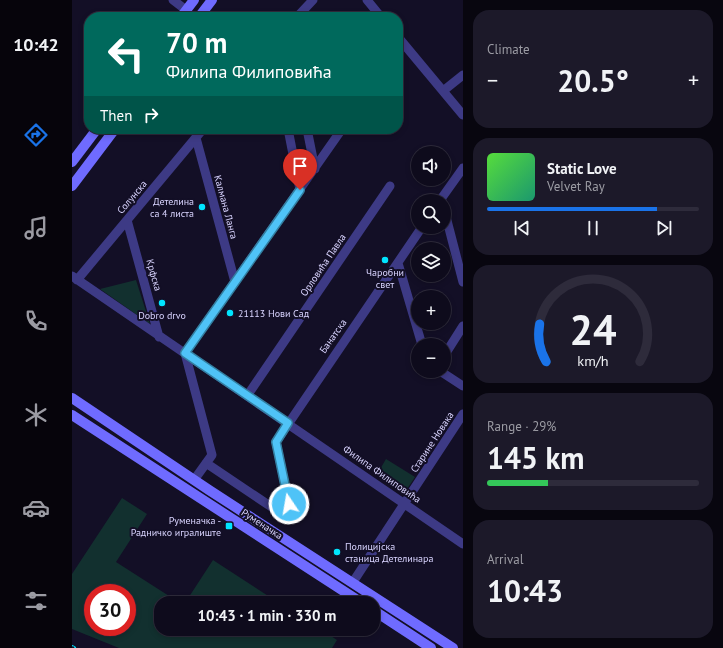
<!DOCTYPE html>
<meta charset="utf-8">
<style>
body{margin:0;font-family:"PT Sans",sans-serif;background:#1c1929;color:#f1f3f6;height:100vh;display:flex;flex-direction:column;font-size:15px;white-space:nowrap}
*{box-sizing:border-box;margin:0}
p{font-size:13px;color:#9b9ba3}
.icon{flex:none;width:22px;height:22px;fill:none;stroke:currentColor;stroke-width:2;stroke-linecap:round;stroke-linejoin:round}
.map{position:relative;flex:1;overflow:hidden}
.panel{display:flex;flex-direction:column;gap:10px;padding:10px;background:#08060f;width:260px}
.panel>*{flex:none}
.hud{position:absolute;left:12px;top:12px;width:319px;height:122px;border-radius:16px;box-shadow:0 2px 6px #0003,0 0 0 1px #2e2b3b;background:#00695c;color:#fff;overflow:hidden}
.controls{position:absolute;left:339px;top:146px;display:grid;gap:8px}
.controls a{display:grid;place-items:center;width:40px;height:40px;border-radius:50%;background:#0e0b1c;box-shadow:0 2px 6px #0003,0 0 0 1px #2e2b3b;font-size:20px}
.speed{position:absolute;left:12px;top:584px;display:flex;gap:8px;font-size:20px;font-weight:700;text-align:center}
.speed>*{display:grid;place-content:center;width:52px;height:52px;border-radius:50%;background:#0e0b1c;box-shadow:0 2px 6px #0003,0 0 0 1px #2e2b3b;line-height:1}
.speed .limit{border:6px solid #d22;background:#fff;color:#111}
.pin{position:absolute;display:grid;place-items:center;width:34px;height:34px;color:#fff;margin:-41px -17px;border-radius:50% 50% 50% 0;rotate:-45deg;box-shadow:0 0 4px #0007}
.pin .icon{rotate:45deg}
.me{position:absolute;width:44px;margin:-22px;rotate:348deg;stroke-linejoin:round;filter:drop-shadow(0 0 3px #0008)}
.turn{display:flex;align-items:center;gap:14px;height:84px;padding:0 16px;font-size:18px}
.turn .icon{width:52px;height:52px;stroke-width:2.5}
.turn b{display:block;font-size:28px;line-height:34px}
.then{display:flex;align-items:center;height:38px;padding:0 16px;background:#0003;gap:8px;font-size:15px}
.big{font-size:30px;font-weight:700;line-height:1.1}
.panel .card{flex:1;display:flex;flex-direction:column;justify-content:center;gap:6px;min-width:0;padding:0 14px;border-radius:16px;background:#1c1929}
.panel .dial{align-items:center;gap:0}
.dial svg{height:104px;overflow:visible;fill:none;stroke:#2e2b3b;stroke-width:7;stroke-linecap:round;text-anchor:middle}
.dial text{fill:#f1f3f6;stroke:none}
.song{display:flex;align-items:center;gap:12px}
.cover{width:48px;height:48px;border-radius:6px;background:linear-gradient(135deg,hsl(110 70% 55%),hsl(160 70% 35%))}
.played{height:4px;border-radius:2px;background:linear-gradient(90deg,#1a73e8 80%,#2e2b3b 80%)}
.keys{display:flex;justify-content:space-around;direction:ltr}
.heat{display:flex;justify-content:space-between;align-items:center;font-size:22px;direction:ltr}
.charge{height:6px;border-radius:3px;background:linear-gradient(90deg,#34c759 29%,#2e2b3b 0)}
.trip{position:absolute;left:82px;top:596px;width:226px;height:40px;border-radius:16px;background:#0e0b1c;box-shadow:0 2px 6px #0003,0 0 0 1px #2e2b3b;font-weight:700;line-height:40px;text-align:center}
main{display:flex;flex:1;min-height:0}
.tabs{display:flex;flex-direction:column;width:72px;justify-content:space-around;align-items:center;background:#06040b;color:#9b9ba3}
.tabs .icon{width:28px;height:28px}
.tabs .selected{color:#1a73e8}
.tabs b{font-size:18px;color:#f1f3f6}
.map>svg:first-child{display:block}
</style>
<main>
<nav class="tabs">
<b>10:42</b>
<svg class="icon selected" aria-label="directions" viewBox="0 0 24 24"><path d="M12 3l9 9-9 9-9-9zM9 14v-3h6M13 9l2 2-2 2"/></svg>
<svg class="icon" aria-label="music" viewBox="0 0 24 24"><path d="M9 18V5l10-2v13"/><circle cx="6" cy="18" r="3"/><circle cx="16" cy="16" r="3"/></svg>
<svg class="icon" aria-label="phone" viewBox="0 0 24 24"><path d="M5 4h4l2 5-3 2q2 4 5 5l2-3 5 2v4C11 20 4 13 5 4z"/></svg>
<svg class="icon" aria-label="climate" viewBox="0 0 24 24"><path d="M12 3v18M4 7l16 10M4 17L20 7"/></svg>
<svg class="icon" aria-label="car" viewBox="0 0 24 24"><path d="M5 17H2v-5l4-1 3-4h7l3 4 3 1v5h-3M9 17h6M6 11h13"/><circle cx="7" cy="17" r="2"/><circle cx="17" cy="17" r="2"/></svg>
<svg class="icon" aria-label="filters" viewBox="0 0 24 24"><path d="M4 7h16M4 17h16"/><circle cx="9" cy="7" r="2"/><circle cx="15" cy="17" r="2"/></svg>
</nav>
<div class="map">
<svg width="391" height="648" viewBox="0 0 391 648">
<rect width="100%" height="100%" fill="#130f26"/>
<path fill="#12302f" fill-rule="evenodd" d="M64,280L78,324L28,289Z
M314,459L343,477L335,489L307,471Z
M50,498L75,514L44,562L108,603H89V629H248L265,640L260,648H47L0,629V574ZM21,593H55V627H21Z
M141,560L144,562L207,603H113Z"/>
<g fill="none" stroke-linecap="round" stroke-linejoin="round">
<path stroke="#3d3a85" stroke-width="9" d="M101,0L114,10
M295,0L309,17
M225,17L241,0
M326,37L391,115
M371,91L391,75
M216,129L228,190
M235,129L243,169
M124,138L163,282
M370,201L369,199L391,168
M372,209L391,282
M55,220L87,337
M326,263L350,345
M0,276L391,544
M5,280L131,129
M372,356L391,326
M368,371L391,386
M175,396L318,186
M134,463L210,514L217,504L204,442L350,227
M122,480L140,455L113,353L270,129
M281,582L391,414"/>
<path stroke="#6f6bff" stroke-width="10" d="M109,17L122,0
M127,17L140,0
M0,162L25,129
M0,186L43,129
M0,398L137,490L381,648
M0,415L290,603
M301,610L359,648"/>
<g stroke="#00e5ff" stroke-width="4">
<path id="rail" d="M0,647L2,648"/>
</g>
<use href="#rail" stroke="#130f26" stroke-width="2.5" stroke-dasharray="8" stroke-linecap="butt"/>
</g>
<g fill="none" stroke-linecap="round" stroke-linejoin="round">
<g stroke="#337fa1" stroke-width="10">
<path id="route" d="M217,504L204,442L216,423L113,353L228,190"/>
</g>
<use href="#route" stroke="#4fc3f7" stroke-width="7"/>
</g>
<g fill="#00e5ff" stroke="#130f26" stroke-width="1.5">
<circle cx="130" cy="207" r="4"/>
<circle cx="313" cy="260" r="4"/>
<circle cx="90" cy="303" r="4"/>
<circle cx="158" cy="313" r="4"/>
<rect x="153" y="522" width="8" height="8" rx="2"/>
<circle cx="265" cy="552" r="4"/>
</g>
<g text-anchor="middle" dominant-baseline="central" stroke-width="4" stroke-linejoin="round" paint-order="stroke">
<g font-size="10" fill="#d9d4ff" stroke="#130f26">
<text transform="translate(60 197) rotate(-50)">Солунска</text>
<text transform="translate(154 207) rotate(75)">Калмана Ланга</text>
<text transform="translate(251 265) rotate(-56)">Орловића Павла</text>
<text transform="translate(82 275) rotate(74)">Крфска</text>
<text transform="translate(261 336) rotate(-55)">Банатска</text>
<text transform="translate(360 442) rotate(-57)">Старине Новака</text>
<text transform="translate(310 474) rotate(35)">Филипа Филиповића</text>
<text transform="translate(190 524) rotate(33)">Руменачка</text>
</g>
<g font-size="10" fill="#d9d4ff" stroke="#130f26" text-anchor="end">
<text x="122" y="201">Детелина<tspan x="122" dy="12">са 4 листа</tspan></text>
<text x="313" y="272" text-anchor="middle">Чаробни<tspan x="313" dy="12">свет</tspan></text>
<text x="166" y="313" text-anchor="start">21113 Нови Сад</text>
<text x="90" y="315" text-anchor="middle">Dobro drvo</text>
<text x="149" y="520">Руменачка -<tspan x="149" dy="12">Радничко игралиште</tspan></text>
<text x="273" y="546" text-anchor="start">Полицијска<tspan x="273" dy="12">станица Детелинара</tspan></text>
</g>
</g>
</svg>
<div class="controls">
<a><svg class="icon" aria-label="sound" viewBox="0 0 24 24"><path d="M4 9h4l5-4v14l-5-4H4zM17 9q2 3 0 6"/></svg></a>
<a><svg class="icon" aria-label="search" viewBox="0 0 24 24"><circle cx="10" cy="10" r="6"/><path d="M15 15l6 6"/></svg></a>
<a><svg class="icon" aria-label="layers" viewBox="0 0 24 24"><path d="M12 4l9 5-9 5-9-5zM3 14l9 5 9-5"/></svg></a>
<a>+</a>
<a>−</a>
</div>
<div class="speed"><div class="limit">30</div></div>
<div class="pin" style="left:228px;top:190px;background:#d93025"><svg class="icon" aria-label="arrive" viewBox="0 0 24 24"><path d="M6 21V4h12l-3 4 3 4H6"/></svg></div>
<svg class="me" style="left:217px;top:504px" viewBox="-20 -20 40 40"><circle r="17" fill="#4fc3f7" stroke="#fff" stroke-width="3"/><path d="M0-11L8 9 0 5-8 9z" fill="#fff"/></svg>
<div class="trip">10:43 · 1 min · 330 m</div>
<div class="hud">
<div class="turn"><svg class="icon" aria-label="left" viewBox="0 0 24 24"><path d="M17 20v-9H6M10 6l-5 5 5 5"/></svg><div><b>70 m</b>Филипа Филиповића</div></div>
<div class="then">Then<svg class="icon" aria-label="right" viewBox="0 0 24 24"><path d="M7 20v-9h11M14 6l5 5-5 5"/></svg></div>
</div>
</div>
<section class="panel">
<div class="card"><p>Climate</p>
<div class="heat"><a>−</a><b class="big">20.5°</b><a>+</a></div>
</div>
<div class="card">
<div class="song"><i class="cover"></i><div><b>Static Love</b><p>Velvet Ray</p></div></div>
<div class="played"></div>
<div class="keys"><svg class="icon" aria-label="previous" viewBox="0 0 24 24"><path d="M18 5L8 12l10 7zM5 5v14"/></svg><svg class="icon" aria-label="pause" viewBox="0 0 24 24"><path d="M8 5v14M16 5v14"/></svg><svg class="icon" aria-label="next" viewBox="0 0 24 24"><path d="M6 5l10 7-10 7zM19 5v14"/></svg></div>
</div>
<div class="card dial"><svg viewBox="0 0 100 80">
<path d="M14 69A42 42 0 1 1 86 69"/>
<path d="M14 69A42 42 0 0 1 9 40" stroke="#1a73e8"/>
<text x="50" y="56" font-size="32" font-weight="700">24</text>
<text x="50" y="72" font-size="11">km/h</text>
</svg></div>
<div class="card"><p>Range · 29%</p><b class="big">145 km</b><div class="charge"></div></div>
<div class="card"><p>Arrival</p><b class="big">10:43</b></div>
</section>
</main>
